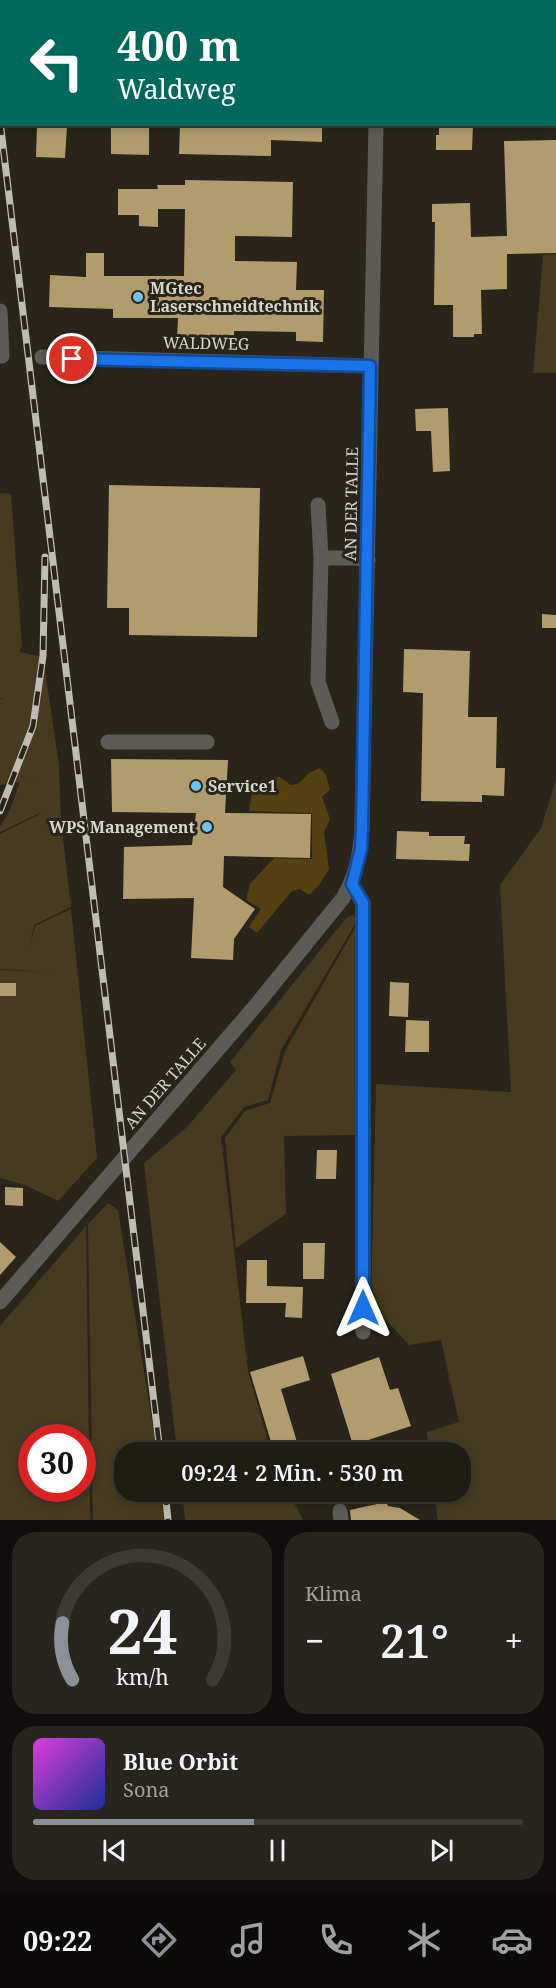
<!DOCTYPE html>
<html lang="de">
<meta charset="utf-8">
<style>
body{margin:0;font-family:"Noto Serif",serif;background:#27251d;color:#f1f3f6;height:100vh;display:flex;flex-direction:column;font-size:22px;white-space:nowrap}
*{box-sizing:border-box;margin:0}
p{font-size:20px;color:#a1a1a0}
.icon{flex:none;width:33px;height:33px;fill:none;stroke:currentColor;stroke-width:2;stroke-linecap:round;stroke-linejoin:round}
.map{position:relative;height:1520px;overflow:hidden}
.drawer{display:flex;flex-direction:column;gap:12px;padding:12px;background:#110f0b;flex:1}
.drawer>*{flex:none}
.hud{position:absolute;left:0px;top:0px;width:556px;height:126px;box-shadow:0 3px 9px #0003,0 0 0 2px #3c3a34;background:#00695c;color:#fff;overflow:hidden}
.speed{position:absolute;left:18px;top:1424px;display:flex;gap:12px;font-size:30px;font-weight:700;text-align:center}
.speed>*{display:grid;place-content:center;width:78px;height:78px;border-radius:50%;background:#1f1c14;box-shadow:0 3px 9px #0003,0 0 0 2px #3c3a34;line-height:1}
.speed .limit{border:9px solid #d22;background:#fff;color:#111}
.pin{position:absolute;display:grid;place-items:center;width:51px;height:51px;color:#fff;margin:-26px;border:3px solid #fff;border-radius:50%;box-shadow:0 2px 6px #0007}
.me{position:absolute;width:66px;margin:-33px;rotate:0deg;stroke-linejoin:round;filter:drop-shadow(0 0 4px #0008)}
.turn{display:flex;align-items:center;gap:21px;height:126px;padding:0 18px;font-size:27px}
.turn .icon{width:78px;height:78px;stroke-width:2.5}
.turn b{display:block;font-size:42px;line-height:51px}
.big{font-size:45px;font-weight:600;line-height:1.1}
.drawer .card{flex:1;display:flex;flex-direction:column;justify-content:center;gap:9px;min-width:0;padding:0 21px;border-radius:24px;background:#27251d}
.drawer .dial{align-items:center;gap:0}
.dial svg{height:156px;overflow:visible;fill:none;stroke:#3c3a34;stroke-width:7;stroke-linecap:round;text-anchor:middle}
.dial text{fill:#f1f3f6;stroke:none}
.song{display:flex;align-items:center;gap:18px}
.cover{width:72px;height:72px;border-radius:9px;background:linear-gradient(135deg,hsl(300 70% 55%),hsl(230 70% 35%))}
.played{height:6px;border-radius:3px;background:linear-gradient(90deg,#8c9099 45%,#3c3a34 45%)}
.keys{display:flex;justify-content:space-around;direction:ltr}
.heat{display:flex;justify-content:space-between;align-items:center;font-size:33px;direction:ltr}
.drawer .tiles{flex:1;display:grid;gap:12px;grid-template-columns:1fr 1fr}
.card:last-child{grid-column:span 2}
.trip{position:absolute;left:114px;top:1442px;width:357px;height:60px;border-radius:24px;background:#1f1c14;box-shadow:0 3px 9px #0003,0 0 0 2px #3c3a34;font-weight:600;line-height:60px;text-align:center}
.tab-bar{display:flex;height:96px;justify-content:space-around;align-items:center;background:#0c0b08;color:#a1a1a0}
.tab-bar .icon{width:42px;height:42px}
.tab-bar .selected{color:#8c9099}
.tab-bar b{font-size:27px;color:#f1f3f6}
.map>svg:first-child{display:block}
</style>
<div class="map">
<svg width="556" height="1520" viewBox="0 0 556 1520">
<rect width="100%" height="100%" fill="#29251b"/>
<path fill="#463b20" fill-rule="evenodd" d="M556,254V373H533L543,255Z
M0,493L11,494L22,645L19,652L43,657L59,765L61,821L71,907L34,925L30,945L35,926L71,909L97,1158L58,1201L25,1185L0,1178V970L51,972L0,969V834L38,815L42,810L38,814L0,832V827L10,809L20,782L48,778L0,785V700L4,697L0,699Z
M556,780V1520H438L434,1491H460V1452H429L427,1432L459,1422L441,1340L409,1345L371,1304L376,1084L511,1092L500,885L541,828Z
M353,915L357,921L281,1050L268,1100L244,1107L221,1137L248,1371L271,1452H177L144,1163L187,1127L236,1070L230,1062L346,918Z
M360,919L355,1135L284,1136L286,1214L236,1248L225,1138L245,1111L270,1103L285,1051Z
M108,1203L118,1210L157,1452H124V1491H161L164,1520H93L88,1224Z
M86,1226L90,1520H0V1326ZM32,1437H82V1488H32Z
M182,1491H288L303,1520H185Z"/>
<path fill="#534112" d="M320,768L326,775L330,790L322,797L330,819L324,832L329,869L319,885L309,895L300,889L292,891L257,933L249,927L261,909L246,900L250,884L274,858L312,859V813L249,811C254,784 250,781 280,777L291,785L298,784L309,773Z"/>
<path fill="#b19c6e" d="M111,124H149V155L111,154Z
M180,124H322V142L271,140V156L179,154Z
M441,124H473L472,150H436V135H439V128H441Z
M37,126L67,127L65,158L36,157Z
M556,140V253L507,254V289L481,290L482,334H474V337H453V305H434L435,222H432V204L470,203L471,237L507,236L504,141Z
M185,180L293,182L292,237L235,236V261L297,262L296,290H324L323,342L296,341V332L234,331V340L177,339L178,318H113V309L49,307L50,275L86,277V253H104V276H184L185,209H158V227L139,226V215H118V189H158L157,185H185Z
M448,408L450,471L433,472L431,431H416L415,409Z
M109,485L260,488L257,637L129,635V608H107Z
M542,614L556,615V628H542Z
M404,649L470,651L468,717H497L496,768H505L504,796L482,795V802L421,801L423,693L403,692Z
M111,759L228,760L225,813L311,814L310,858L224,856L223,887L255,909L234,939L233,960L191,958L194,898L123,899L124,847L192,845L196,813L112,812Z
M397,831L429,832V836H465L464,844H470L469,861L396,859Z
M390,982L409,983L408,1017L389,1016Z
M0,983H16V996H0Z
M406,1020L429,1021V1052H405Z
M317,1150H337L336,1179H316Z
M5,1187L23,1188V1206L5,1205Z
M0,1242L16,1257L0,1275Z
M303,1243H325L324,1279H303Z
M247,1260H267V1286L303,1287L302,1318L285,1317L286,1303H246Z
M303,1356L310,1380L281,1389L300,1452H274L250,1372Z
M379,1357L390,1390L398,1388L411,1426L353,1445L331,1374Z
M386,1502L388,1506L400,1508L420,1520H351L350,1510Z"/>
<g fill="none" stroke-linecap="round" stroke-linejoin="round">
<path stroke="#5d5b56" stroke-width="15" d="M74,0L75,2
M379,2V0
M0,311L2,356H0
M42,357L370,366
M318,505L321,558L318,682L332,722
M321,558H357L368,560
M108,742H207
M352,884L363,903V1332
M0,1302L257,1004L343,898C356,876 361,853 362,827L376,124
M340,1511L341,1520"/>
<g stroke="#bfbcb6" stroke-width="7">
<path id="rail" d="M0,121L160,1452
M0,811L33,726L43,656L45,557
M165,1491L168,1520"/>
</g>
<use href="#rail" stroke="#29251b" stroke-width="4.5" stroke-dasharray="14" stroke-linecap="butt"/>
</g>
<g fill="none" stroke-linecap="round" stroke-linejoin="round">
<g stroke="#114b97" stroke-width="15">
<path id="route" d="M72,359L370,366L362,827L361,849L352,884L363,903V1308"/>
</g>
<use href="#route" stroke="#1a73e8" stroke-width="10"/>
</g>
<g fill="#6ec2f3" stroke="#29251b" stroke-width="2">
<circle cx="138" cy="297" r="6"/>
<circle cx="196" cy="786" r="6"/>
<circle cx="207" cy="827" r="6"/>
</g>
<g text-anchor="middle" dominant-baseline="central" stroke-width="6" stroke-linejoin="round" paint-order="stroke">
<g font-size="16" font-weight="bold" fill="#d8d5cf" stroke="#29251b" text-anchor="start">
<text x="150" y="288">MGtec<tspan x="150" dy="18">Laserschneidtechnik</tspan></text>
<text x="208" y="786">Service1</text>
<text x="195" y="827" text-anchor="end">WPS Management</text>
</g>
<g font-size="16" fill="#d8d5cf" stroke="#29251b">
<text transform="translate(206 343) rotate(1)">WALDWEG</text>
<text transform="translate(351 504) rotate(-89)">AN DER TALLE</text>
<text transform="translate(165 1083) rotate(-49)">AN DER TALLE</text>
</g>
</g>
</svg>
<div class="speed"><div class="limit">30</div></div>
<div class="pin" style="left:72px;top:359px;background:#d93025"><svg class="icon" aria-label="arrive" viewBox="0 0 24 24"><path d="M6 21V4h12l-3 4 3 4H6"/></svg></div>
<svg class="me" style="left:363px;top:1308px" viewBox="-20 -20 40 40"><path d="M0-17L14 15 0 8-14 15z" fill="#1a73e8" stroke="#fff" stroke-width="4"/></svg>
<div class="trip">09:24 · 2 Min. · 530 m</div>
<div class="hud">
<div class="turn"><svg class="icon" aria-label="left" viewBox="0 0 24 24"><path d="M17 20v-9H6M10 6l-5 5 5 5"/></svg><div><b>400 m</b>Waldweg</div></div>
</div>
</div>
<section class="drawer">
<div class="tiles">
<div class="card dial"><svg viewBox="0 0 100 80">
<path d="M14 69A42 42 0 1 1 86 69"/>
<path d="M14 69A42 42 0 0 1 9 40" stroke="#8c9099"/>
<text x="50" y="56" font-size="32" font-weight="700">24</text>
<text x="50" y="72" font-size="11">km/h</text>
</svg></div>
<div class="card"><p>Klima</p>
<div class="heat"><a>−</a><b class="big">21°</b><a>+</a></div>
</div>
<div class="card">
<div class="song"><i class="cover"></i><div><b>Blue Orbit</b><p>Sona</p></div></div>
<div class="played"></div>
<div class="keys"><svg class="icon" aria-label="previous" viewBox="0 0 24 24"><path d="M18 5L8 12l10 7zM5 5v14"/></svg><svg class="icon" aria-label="pause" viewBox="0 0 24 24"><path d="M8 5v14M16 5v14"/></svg><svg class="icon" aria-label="next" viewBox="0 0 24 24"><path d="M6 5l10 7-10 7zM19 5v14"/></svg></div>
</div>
</div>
</section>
<nav class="tab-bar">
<b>09:22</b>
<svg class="icon selected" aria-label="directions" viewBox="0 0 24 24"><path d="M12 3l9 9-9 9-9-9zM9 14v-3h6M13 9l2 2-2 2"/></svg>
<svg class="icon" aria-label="music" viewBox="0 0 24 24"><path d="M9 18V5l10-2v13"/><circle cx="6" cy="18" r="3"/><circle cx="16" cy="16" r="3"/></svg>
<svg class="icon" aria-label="phone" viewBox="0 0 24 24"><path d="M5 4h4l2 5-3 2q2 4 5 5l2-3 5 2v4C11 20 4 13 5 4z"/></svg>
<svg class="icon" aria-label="climate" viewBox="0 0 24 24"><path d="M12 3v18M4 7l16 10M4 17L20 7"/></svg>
<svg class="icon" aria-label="car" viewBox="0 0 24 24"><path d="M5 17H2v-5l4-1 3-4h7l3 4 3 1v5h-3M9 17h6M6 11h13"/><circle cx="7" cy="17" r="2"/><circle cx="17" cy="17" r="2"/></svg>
</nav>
